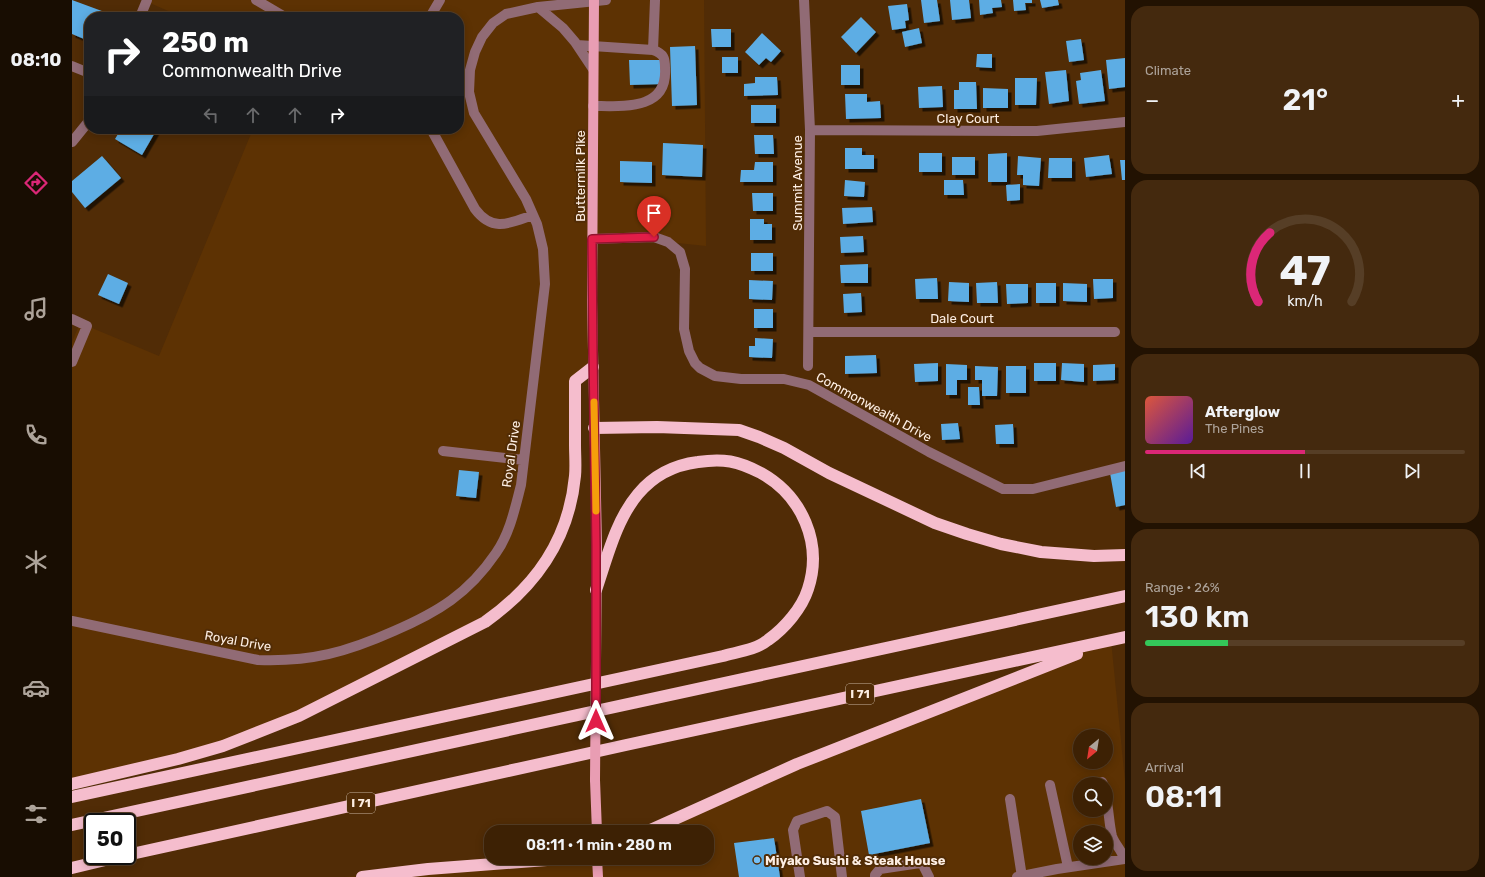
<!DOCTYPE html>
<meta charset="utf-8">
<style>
body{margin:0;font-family:Rubik,sans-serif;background:#44290e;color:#f1f3f6;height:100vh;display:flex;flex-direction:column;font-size:15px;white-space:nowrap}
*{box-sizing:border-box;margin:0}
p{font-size:13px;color:#ada39a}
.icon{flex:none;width:22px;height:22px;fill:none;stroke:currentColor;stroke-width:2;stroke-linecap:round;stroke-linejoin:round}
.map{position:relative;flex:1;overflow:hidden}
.details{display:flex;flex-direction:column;gap:6px;padding:6px;background:#221202;width:360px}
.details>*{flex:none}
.banner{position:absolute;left:12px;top:12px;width:380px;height:122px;border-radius:16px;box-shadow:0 2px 10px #0003,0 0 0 1px #563e26;background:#202124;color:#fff;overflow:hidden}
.needle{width:26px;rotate:210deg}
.buttons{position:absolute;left:1001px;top:729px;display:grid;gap:8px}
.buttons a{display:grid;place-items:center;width:40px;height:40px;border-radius:50%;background:#3d2104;box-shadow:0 2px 10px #0003,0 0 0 1px #563e26;font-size:20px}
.speed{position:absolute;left:12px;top:813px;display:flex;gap:8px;font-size:20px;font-weight:700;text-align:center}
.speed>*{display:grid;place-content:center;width:52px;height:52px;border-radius:50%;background:#3d2104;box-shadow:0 2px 10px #0003,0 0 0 1px #563e26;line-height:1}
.speed .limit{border:2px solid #111;border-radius:6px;background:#fff;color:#111}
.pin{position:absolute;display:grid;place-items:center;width:34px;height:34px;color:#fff;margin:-41px -17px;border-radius:50% 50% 50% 0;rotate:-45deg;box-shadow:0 0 4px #0007}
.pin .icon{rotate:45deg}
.me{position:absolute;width:44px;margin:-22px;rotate:0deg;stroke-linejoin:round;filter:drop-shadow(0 0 3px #0008)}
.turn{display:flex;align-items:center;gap:14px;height:84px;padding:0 12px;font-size:18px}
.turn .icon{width:52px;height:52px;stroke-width:2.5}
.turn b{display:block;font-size:28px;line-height:34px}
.lanes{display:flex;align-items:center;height:38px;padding:0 12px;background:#0003;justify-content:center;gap:20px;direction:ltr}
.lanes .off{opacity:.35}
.big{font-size:30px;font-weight:600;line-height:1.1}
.details .tile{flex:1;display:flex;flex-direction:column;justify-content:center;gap:6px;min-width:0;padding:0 14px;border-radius:16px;background:#44290e}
.details .dial{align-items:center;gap:0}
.dial svg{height:104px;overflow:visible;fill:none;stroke:#563e26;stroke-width:7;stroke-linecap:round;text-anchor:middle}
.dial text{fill:#f1f3f6;stroke:none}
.song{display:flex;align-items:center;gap:12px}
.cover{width:48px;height:48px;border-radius:6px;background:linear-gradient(135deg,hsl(10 70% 55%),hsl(270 70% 35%))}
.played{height:4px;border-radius:2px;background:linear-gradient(90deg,#db2777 50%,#563e26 50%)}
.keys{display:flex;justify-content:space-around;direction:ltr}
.heat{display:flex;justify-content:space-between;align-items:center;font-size:22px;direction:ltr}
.charge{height:6px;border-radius:3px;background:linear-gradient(90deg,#34c759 26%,#563e26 0)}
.trip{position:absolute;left:412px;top:825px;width:230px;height:40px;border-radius:16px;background:#3d2104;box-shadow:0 2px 10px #0003,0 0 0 1px #563e26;font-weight:600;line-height:40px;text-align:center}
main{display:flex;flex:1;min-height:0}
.dock{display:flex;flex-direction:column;width:72px;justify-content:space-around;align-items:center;background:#180d02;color:#ada39a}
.dock .icon{width:28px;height:28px}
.dock .selected{color:#db2777}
.dock b{font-size:18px;color:#f1f3f6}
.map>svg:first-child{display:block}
</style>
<main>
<nav class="dock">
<b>08:10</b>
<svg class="icon selected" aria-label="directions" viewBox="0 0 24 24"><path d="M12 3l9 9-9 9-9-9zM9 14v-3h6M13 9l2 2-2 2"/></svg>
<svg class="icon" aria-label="music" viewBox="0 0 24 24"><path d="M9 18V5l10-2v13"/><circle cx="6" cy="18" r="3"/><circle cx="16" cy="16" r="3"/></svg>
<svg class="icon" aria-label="phone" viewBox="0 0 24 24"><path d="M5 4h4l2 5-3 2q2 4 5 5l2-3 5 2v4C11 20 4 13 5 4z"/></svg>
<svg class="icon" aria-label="climate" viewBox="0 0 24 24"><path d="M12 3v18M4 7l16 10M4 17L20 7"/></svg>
<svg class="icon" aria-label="car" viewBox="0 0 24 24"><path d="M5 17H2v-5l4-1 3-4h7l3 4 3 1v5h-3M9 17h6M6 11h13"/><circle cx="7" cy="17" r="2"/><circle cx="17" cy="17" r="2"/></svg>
<svg class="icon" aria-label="filters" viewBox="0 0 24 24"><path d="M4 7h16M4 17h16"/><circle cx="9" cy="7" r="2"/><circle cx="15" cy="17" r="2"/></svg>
</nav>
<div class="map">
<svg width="1053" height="877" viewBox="0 0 1053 877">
<defs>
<filter id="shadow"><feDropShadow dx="3.5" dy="3.5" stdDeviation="0" flood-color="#0009"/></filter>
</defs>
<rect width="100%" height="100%" fill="#512c06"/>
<path fill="#5d3203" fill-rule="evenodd" d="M71,0H632L634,246L596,242L520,239L521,367L503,381V475L481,550L413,622L151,746L0,784V342L8,323L87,356L181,129H387V17H110Z
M1039,640L1053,781V877H272L488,858H635V832H574ZM1008,736H1034V762H1008ZM1008,784H1034V810H1008ZM1008,832H1034V858H1008Z"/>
<path fill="#5dade4" filter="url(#shadow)" d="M0,0L38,14L37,17H17V41L0,34Z
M849,0H865L868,21L852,23Z
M878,0H897L899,18L880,20Z
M907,0H929L930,7L920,8L921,13L908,15Z
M941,0H960V3H953L954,10L942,11Z
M968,0H986L987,5L970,8Z
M835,4L837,20L833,21L834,28L820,30L816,6Z
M789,17L804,32L784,53L769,37Z
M847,28L850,43L833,47L830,32Z
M639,29H659V47H640Z
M690,33L709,51L699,62L694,58L687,65L673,52Z
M1009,39L1012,60L997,62L994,41Z
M623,46L625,105L600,106L598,47Z
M905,54H920V68L904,67Z
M650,57H666V73H650Z
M1053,58V87L1037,89L1034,60Z
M557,60H589L590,84L558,85Z
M769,65H788V85H769Z
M994,70L997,101L977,104L973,72Z
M1029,70L1033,101L1007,104L1004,81L1009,80L1008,73Z
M683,77H705L706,95L672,96V84L683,83Z
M943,78H965L964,105H943Z
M887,82H904L905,109H882V90H887Z
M870,86L871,107L847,108L846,87Z
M911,88L936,89V108H911Z
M773,94H795V102L808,101L809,118L774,119Z
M679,105H704V123H679Z
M49,129H85L70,155L43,139Z
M682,135H701L702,154H683Z
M591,143L631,145L630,177L590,175Z
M773,148H790V155H802V169H773Z
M847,153H870V172H847Z
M935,153V182H916V154Z
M1037,155L1040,174L1014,177L1012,158Z
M30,156L49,178L13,208L0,192V181Z
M946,156L969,158L967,186L951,185V175H945Z
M880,157H903V175H880Z
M977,158H1000V178H976Z
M1048,160H1053V180H1050Z
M548,161L580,162V183L548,182Z
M683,162H701V182H668L669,170H682Z
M773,180L793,182L792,197L772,196Z
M872,180H891L892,195H872Z
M948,184V200L935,201L934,185Z
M680,193H701V211H681Z
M800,207L801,222L771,224L770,208Z
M678,219H692V224H700V240H678Z
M791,236L792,252L769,253L768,237Z
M679,253H701V271H679Z
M796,264V283H769L768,265Z
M36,274L56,283L47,304L26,295Z
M865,278L866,299H844L843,279Z
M1021,279H1041V298L1022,299Z
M677,280L701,281L700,300L677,299Z
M877,282L897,283V302L876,301Z
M925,282L926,303H905L904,283Z
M964,283H984V303H964Z
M991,283L1015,284V302L991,301Z
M934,284H956V303L935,304Z
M789,293L790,312L772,313L771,294Z
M682,309H701V328H682Z
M683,338L701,339L700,358L677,357V346H683Z
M804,355L805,373L773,374V356Z
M866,363V381L843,382L842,364Z
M962,363H984V381H962Z
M990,363L1012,364V382L989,380Z
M874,364L895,365V380H885V395H874Z
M1043,364V380L1021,381V365Z
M903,366L926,367L925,396H910V380H903Z
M934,366H954V393H934Z
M896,387H907L908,405H896Z
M886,423L888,439L870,440L869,424Z
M941,424L942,444H924L923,425Z
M387,470L407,472L404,498L384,496Z
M1053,470V505L1044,507L1038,473Z
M849,799L858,843L797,855L789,811Z
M702,838L708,877H667L662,843Z"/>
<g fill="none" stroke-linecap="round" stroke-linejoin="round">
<path stroke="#916b75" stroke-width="10" d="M184,0L213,17
M732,0L738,130L736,366
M466,7L491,28L503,42L521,69
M68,17L75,0
M358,17L368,0
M505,45L581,50C592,54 593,58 593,68C596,111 550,106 521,106
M581,50L583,0
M0,66L17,73
M359,129L403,209C421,233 438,223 461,215
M738,130L965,131L1053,122
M0,142L17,121
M520,239L582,237L596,242L608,252L613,269L612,329L617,351L623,363L628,368L643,376L669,379H712L737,385L857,452L931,489H961L1053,466
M0,319L15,326L0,362
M737,332H1043
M371,451L452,460
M0,621L186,660C239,662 275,652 322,631C366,612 396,594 424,553C438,533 443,508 449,485L473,284L471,249L465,224L454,199L402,113L397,92L398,70L403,52L410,37L421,23L434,14L466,7L534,0
M1030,782L1031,784
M978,785L996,867
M1034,798C1037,810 1037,824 1040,836C1043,845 1050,850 1052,859
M938,799L950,877
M728,877L721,830L725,821L755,811L763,817L770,877
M803,877V875L808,869L848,863L851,865L857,877
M945,877L985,869L1053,859"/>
<path stroke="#e99db3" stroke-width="10" d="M522,0L520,301L525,546L524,661
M523,780L525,832
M525,858L526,877"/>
<path stroke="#f5bdcd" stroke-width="12" d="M522,428L585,427L667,430L687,437L712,448L757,473L863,523L895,534L929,544L969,552L1022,556L1053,555
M0,784L106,759L151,746L227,716L413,622C464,586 497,540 503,476C504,466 503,455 503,445C503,424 503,402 503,381L521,367
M0,797L651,656C665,652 684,650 696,640C713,628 730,608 736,589C751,543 730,496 689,473C666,461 651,458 626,462C602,465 581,476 566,494C544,520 535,558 524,590
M0,825L1053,596
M574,832L725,764L1005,654
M55,855L554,745L1053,637
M0,868L50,856
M290,877L356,869L501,858"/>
<path stroke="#e99db3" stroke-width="10" d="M523,780L524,661"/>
</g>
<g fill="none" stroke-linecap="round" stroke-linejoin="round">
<g stroke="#92132f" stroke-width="10">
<path id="route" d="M524,721V546L521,353L520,239L582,237"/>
</g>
<use href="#route" stroke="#e11d48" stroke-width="7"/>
<path stroke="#f59e0b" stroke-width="7" d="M522,402L524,511"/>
</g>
<circle fill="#74c0f6" stroke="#512c06" stroke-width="1.5" cx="685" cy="860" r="4"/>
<g text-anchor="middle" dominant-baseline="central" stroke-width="4" stroke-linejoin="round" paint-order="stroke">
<g fill="#512c06" stroke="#c9b4a1" stroke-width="1">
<rect x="774" y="684" width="28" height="20" rx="3"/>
<rect x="275" y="793" width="28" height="20" rx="3"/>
</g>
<g font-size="12" font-weight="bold" fill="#fdeee3">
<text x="788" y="694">I 71</text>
<text x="289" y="803">I 71</text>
</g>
<g font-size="13" fill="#fdeee3" stroke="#512c06">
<text x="896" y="118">Clay Court</text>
<text transform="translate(508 176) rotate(-90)">Buttermilk Pike</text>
<text transform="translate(725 183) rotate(-90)">Summit Avenue</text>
<text x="890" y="318">Dale Court</text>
<text transform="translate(802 407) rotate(29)">Commonwealth Drive</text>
<text transform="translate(439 454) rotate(-82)">Royal Drive</text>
<text transform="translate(166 641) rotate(10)">Royal Drive</text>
</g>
<g font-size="13" font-weight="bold" fill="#fdeee3" stroke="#512c06" text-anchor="start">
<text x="693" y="860">Miyako Sushi &amp; Steak House</text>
</g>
</g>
</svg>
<div class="buttons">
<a><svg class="needle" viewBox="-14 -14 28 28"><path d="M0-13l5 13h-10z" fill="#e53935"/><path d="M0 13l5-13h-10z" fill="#ada39a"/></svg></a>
<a><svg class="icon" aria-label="search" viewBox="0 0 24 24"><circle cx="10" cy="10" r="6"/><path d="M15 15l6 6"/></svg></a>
<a><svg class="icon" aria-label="layers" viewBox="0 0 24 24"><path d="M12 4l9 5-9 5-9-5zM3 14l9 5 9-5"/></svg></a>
</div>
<div class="speed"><div class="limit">50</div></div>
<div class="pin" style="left:582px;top:237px;background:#d93025"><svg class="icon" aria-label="arrive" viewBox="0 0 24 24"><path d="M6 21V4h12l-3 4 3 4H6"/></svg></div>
<svg class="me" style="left:524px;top:721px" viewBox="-20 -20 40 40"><path d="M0-17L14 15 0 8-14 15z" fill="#e11d48" stroke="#fff" stroke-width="4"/></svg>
<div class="trip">08:11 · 1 min · 280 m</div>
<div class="banner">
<div class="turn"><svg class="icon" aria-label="right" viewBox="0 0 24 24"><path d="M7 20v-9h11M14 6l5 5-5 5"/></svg><div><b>250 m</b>Commonwealth Drive</div></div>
<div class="lanes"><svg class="icon off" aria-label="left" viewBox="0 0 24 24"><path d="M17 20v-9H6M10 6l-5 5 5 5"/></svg><svg class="icon off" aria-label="ahead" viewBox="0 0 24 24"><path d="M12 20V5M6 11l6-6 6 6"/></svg><svg class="icon off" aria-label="ahead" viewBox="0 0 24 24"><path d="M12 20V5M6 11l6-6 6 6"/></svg><svg class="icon" aria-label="right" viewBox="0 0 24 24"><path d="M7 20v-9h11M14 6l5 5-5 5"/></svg></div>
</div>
</div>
<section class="details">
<div class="tile"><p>Climate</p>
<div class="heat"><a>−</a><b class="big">21°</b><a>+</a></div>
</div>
<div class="tile dial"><svg viewBox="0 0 100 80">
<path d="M14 69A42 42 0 1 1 86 69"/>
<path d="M14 69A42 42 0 0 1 23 16" stroke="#db2777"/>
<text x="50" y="56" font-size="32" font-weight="700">47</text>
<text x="50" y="72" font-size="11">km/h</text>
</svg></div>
<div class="tile">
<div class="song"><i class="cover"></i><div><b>Afterglow</b><p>The Pines</p></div></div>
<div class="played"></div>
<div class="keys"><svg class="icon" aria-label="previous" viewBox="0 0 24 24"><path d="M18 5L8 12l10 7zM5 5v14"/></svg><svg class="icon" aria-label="pause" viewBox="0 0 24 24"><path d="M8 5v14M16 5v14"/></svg><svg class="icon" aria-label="next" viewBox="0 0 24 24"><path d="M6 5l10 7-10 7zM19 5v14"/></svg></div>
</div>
<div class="tile"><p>Range · 26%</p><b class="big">130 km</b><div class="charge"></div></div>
<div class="tile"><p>Arrival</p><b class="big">08:11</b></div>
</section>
</main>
